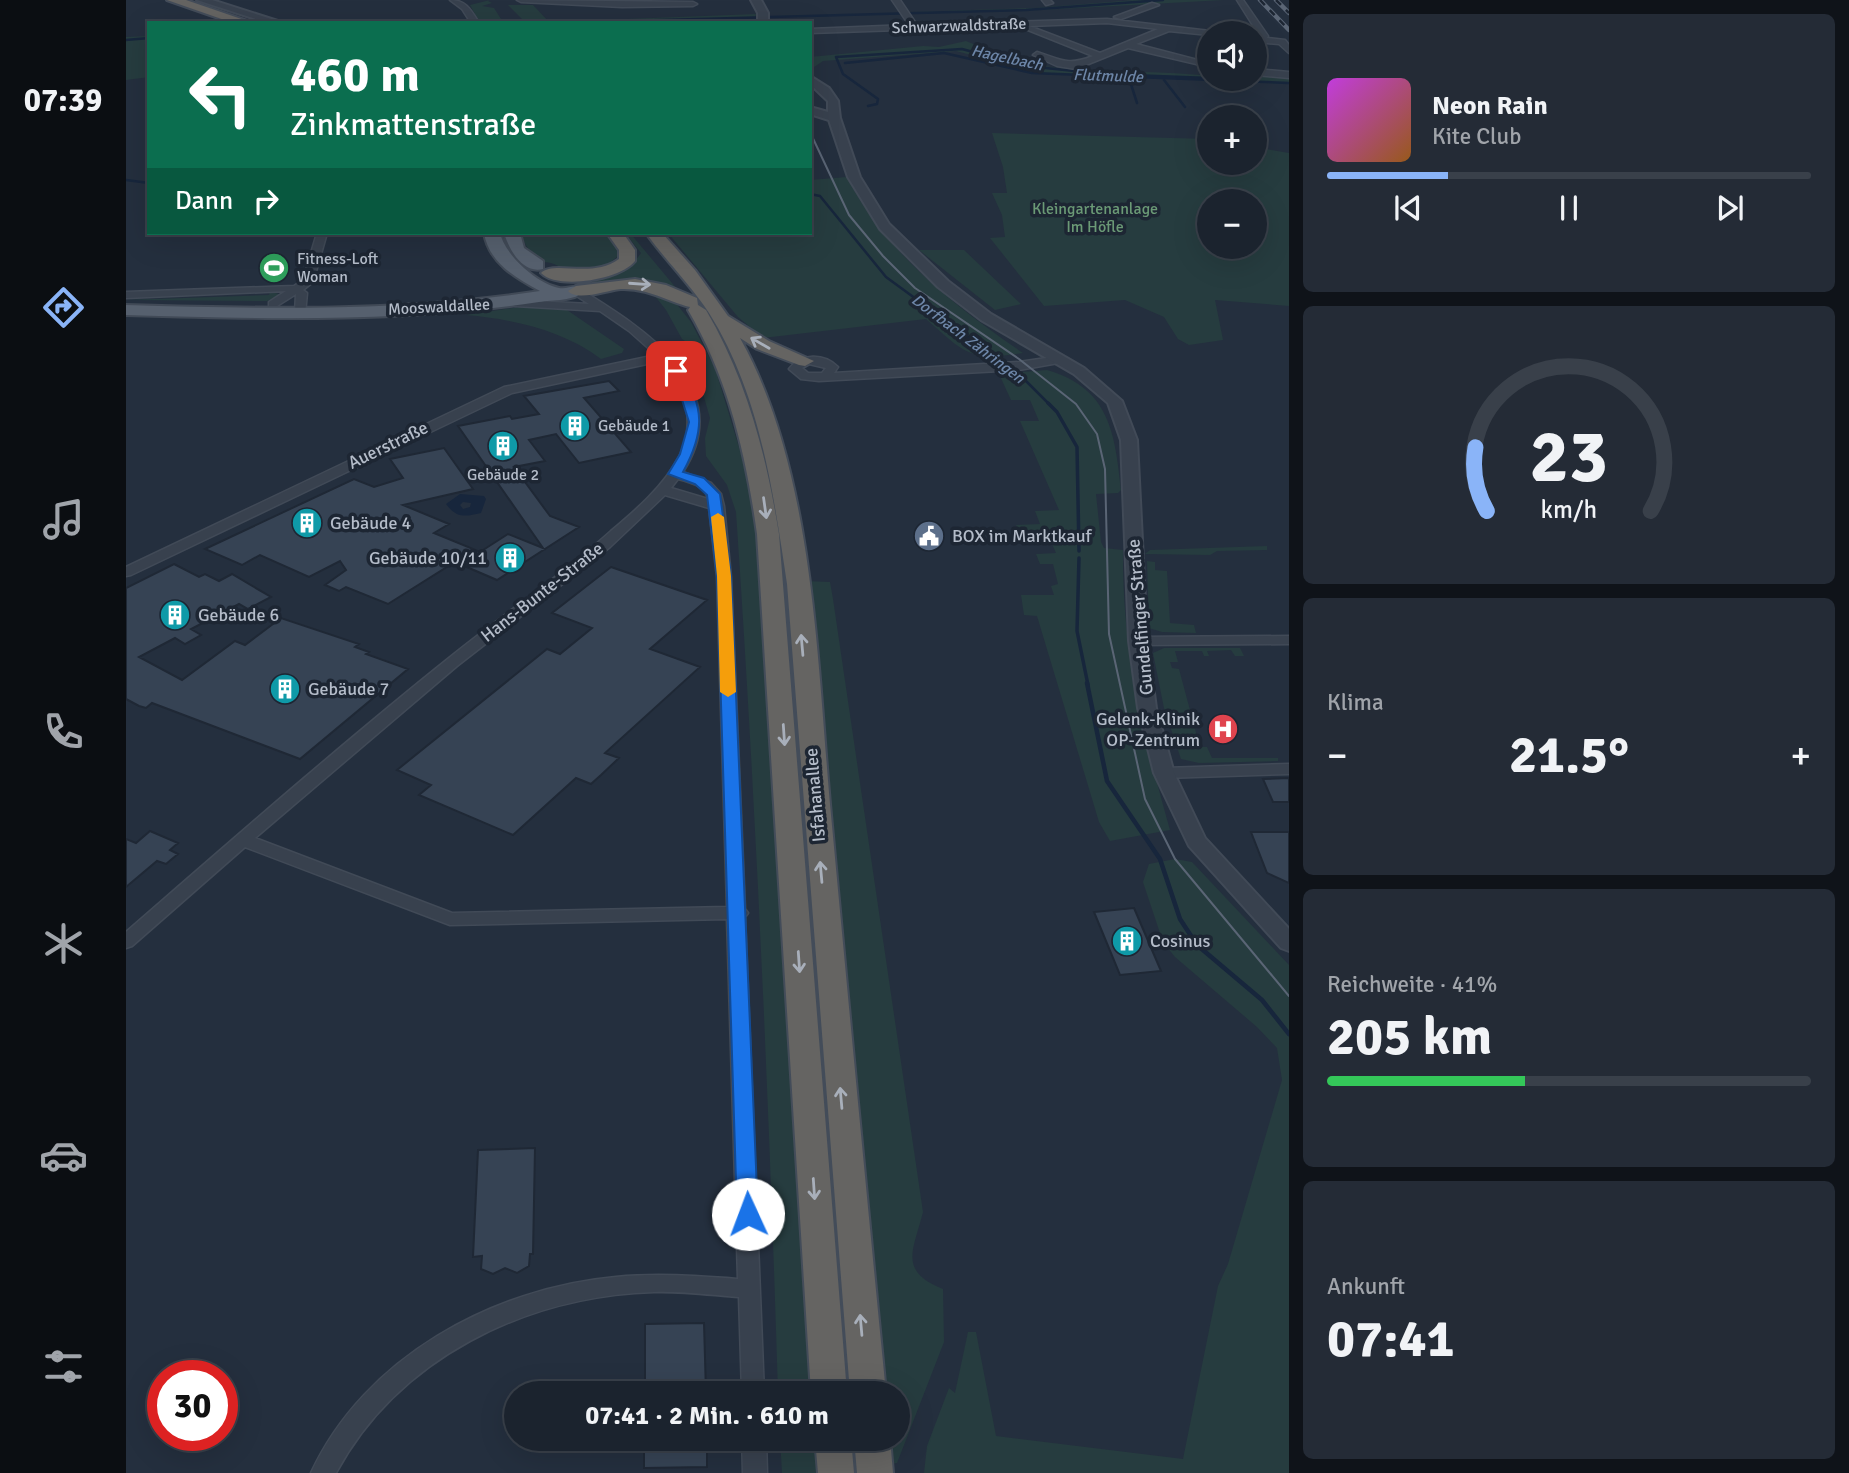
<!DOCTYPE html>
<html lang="de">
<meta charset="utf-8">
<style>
body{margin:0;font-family:Signika,sans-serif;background:#242b36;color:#f1f3f6;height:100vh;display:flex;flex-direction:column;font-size:26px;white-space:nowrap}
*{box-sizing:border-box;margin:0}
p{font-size:23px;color:#a0a4aa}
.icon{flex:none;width:38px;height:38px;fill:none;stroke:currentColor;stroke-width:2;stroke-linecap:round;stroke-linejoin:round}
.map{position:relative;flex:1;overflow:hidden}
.details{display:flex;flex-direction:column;gap:14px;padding:14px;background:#0f1319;width:560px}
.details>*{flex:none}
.top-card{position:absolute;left:21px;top:21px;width:665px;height:214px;border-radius:0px;box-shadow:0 7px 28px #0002,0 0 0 2px #39404a;background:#0b6e4f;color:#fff;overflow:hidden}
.fabs{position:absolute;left:1071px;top:21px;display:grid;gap:14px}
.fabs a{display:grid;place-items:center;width:70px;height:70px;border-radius:50%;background:#1b232e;box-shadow:0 7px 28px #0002,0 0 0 2px #39404a;font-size:35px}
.speed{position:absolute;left:21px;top:1360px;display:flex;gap:14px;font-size:35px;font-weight:700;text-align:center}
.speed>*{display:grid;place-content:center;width:91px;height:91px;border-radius:50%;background:#1b232e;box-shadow:0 7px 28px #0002,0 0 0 2px #39404a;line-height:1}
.speed .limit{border:10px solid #d22;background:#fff;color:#111}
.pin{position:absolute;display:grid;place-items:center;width:60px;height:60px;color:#fff;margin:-30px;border-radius:14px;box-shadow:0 4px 10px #0006}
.me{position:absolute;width:77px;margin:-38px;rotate:358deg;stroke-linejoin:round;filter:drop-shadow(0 0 5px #0008)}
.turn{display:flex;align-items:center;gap:24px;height:147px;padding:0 28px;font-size:32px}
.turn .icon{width:91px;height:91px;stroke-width:2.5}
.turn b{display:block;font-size:49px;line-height:60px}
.then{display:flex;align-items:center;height:66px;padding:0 28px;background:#0003;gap:14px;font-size:26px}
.big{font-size:52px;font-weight:700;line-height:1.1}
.details .card{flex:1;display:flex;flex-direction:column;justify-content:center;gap:10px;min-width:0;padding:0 24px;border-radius:10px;background:#242b36}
.details .dial{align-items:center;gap:0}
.dial svg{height:182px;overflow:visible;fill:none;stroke:#39404a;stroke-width:7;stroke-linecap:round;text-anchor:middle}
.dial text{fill:#f1f3f6;stroke:none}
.song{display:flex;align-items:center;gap:21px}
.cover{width:84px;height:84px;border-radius:10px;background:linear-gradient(135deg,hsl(290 70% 55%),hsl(30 70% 35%))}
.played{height:7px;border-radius:4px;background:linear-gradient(90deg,#8ab4f8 25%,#39404a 25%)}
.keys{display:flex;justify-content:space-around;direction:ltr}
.heat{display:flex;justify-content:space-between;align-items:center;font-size:38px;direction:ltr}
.charge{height:10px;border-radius:5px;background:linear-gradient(90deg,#34c759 41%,#39404a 0)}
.trip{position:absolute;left:378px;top:1381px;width:406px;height:70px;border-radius:35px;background:#1b232e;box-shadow:0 7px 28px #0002,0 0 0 2px #39404a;font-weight:700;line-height:70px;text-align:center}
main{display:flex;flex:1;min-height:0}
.tabs{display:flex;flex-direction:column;width:126px;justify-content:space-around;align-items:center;background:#0b0e12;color:#a0a4aa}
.tabs .icon{width:49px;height:49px}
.tabs .selected{color:#8ab4f8}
.tabs b{font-size:32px;color:#f1f3f6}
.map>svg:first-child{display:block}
</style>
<main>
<nav class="tabs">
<b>07:39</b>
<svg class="icon selected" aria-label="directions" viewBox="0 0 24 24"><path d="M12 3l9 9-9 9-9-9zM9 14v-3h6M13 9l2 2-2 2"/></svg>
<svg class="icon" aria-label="music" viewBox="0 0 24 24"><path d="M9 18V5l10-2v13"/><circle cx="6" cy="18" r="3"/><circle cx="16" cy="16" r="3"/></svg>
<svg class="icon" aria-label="phone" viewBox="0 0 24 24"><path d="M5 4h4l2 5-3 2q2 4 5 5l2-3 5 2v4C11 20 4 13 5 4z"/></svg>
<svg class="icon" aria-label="climate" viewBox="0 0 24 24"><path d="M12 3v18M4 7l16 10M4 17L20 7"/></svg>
<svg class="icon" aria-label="car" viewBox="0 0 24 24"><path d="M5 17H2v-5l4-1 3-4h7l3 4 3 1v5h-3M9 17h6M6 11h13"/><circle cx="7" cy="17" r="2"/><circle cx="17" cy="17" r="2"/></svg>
<svg class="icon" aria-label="filters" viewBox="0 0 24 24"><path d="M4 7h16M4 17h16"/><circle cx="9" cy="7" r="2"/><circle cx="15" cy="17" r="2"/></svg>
</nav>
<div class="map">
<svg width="1163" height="1473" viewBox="0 0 1163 1473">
<rect width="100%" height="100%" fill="#242f3e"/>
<path fill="#263c3f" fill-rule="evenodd" d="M364,0L362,1L366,3L356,6L368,8L375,19L389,23H354L344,5Z
M1009,0H1098L915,10L783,12L908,8Z
M382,5H407L423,22L630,14L629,18L393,23L399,22Z
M23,36V77L0,80V37Z
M840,41C861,50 883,59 906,64C964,75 1024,69 1083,76V79H1129V74L1163,76V84L913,73L830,51L697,61L688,67L684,64V57L797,46L813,47Z
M866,133L1083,139V163H1129V147L1163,153V306L1089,300L1097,340L1063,345L1052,339L1038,317L999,300L918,306L864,238L879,237L876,215L866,193H881L877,167ZM1083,201H1129V247H1083Z
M721,177C760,253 827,305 897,353C843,362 839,353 800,319L637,338L612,317L542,233H684V180Z
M397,233H483L493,249V255C482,267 461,274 445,271C434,269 432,263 418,262C408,254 396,247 397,233Z
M499,233H504L551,289L521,280L468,284L464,282C486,276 502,272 515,253Z
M793,250H838L895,304L869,310Z
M144,291L155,295L141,301L0,300L143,295Z
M525,291L545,297L565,322L589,368L619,467L630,522L688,1393H652C643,1099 630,806 610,512L601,485L580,456L579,438L584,418L573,380L579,360L577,353L556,339L540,310Z
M393,307L441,310L498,349L496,353L475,359C437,330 386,319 340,315Z
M921,370C984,388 989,434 995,490L992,493L970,494L975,542L978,548L997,550C996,651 1017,734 1044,830L984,841L973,822L911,616L898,615L895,595H928L925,586L932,584L927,564H914L910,554L930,553L926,544L899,545L890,525L914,524L909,511L933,510L894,421H913L904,400H885L873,374Z
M1141,546V550L1091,551L1084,555L1019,554L1024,550Z
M1021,561L1029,562V570L1041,571L1044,623L1068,625L1070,633L1036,632L1023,628Z
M678,581L704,582L707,599L797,1212C788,1249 771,1271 817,1289L818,1342L771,1463L761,1464L759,1439L772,1438V1393H755Z
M1038,648H1114L1118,656H1109L1105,650L1081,651L1083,656H1078L1076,651H1049L1052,662H1044L1046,668L1053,669L1072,740H1067L1069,747H1081L1086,758H1152V761L1073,763L1055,759L1038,708L1027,653Z
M1049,859L1066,862L1163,965V1473H798L801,1446L823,1388L829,1393L842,1332H850L870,1436L1057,1459L1092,1286L1102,1264L1156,1080L1151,1048L1131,1027L1049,957L1037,942L1017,882L1023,864Z
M683,928L688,929L725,1393H715Z
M654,1439H691L694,1473H656Z"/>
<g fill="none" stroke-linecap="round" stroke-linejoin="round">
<path stroke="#17263c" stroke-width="2.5" d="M425,23L900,10L1037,0
M0,40L23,38
M719,63L818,53L906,73L1163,83
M1003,78L1011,103
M1038,80L1059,107
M742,106L751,104L752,99L717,74L710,57L836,49L900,66L978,74L1083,78
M0,180L23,183
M684,194L694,196L760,277L894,375L923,404"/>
<path stroke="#17263c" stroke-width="3.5" d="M922,403L931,412L951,447L953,551
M953,558L951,631L962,685"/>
<path stroke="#17263c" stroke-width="4.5" d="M961,683L981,781L1034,859L1054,919L1071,945L1136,1000L1163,1034"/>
<path fill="#17263c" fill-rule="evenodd" d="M334,494L358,496L360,499L355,513C339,517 330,518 320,504ZM337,502L345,503L344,507L337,509L334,505Z"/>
</g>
<path fill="#364354" stroke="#1f2835" stroke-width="2" d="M483,381L493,391L458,398L505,452L453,463L430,434L403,440L419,461L388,467L424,516L453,527L371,580L329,562L262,604L220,587L213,591L199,585L220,570L214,561L183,577L134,555L116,565L79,549L228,479L248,487L277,478L264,459L318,448L347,489L277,505L323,524L308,533L354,552L382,534L417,548L332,426L384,416L386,419L413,414L398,396Z
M48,564L73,577L79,574L93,581L106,574L145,597L122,609L113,604L65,629L75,635L59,644L49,638L13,657L56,680L109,641L119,645L155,618L233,644L229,647L243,652L240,654L282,669L174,759L26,703L20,708L13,706L0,699V588Z
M485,567L581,600L524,649L574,667L479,753L493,758L475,775L465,784L450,778L387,835L293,795L305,785L271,770L421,649L434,654L466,628L426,613Z
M1163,778V802H1147L1137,779Z
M24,831L52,843L44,850L52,854L40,864L31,861L0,887V839L10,843Z
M1125,832H1163V883L1141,873Z
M1008,908L1035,971L994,975L968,912Z
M409,1148L407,1254H404L403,1266L391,1273L379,1268L367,1274L355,1269L356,1256L347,1257L352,1150Z
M578,1323L580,1393H519V1324Z
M518,1438H581V1467L518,1468Z"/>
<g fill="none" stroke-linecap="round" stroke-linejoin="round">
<g stroke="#414a57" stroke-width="3">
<path id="minor" d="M324,0C340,0 345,10 353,23H345L336,9Z
M391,0L567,2L571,4L567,6L496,7L395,2Z
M766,0H774L791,25L981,19L1084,31L1088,33L1083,35L1043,31L1010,44L1083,63V67L1002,48L950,69L931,66L907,55L911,52C936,60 942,66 967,56L892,26L684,33V29L783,25ZM981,23L1032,29L974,53L903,26Z
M916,0H924L927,3L920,5Z
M1111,0H1117L1142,36L1141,38L1159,40L1163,45V53L1153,44L1129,42V37L1133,35Z
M1026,3L1033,5L995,19L988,17Z
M1129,69L1163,72V78L1129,75Z
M191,233H201L187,282L177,290L181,293L179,314L169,312L170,294L151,306H143V302L160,291L0,298V292L168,286L177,280Z
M446,289H454C517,328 612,387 557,472L585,483L595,494L598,506L605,577L619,909L622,913L619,917L638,1393H616L613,1297C585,1295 556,1291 528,1292C400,1296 272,1358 210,1473H185C238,1358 367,1288 490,1277C531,1273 571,1276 612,1279L601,919L324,925L119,847L6,946L0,948V932C106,840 213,746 323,658C376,615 434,577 485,531C510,510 537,487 553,457C570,424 561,388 535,361L386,393L5,575L0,576V567L378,387L530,355L503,331L474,311L389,306L383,303L389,300L463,304L446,293ZM552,479C564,482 580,486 582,499L545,488ZM539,495L583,508L591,577L601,907L326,913L129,838L331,666L484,547Z
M934,356L938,358V362L893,370L693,381L675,379L663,369C675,353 698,353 712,367L708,373L893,362ZM683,364L700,368L696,373H682L676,368Z
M1163,636V644L1012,645L1005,641L1012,637Z
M1163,764V774L1038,778L1030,773L1038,768Z
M616,1438H640L641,1473H617Z"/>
</g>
<g stroke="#414a57" stroke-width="4">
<path id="tertiary" d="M71,0H86L158,23H142Z
M625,0H635L642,13V23H632V13Z
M684,76L703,88L712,101L714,118L734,177L763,224L822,281L865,314L958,368L996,401L1011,440L1021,641L1030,708L1048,773L1079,838L1163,929V951L1155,948L1063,846L1028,773L1012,708L1003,641L995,440L982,403L948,374L855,320L812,287L754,229L722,177L703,120L684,114V107L702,112V101L684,84Z"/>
</g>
<g stroke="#414a57" stroke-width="4">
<path id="primary" d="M358,233H374C379,255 410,283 433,288C443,290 450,282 458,291C450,301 426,300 413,302C276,323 137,319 0,315V305C138,309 277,312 414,291C390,278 363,263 358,233Z
M378,233H394L398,248L417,261V269C396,274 383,249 378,233Z"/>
</g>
<g stroke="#434c59" stroke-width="4">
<path id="trunk" d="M41,0H60L127,23H107Z
M481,233H497L509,250V261C494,280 431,290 415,273C428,260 466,279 493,259V250Z
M520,233H536L569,270L602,316L643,341L688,361L679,366L673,365L631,349L614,338C689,472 691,665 705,815C723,1008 741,1200 760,1393H724L661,584C647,491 634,394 583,313C564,284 540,261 520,233Z
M509,279L540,285L571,298L572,305L580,310C621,380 640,454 653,534L721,1393H685L631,534C620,455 603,380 562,310L564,307C540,301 522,288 495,289C481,290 452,302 442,291L450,286Z
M689,1438H725L728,1473H692Z
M728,1438H764L767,1473H731Z"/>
</g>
<use href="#minor" fill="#38414e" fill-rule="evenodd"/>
<use href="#tertiary" fill="#38414e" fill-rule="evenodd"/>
<use href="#primary" fill="#56606e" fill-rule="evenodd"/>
<use href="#trunk" fill="#656462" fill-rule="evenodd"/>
<path stroke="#5a6575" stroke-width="2" d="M684,132L723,215L757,256L789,288L893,359L950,404L971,434L979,469L983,634L1019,799L1049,859L1163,996"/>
<g stroke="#5a6575" stroke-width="4.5">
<path id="rail" d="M1134,0L1163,30
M1150,0L1163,13"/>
</g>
<use href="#rail" stroke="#1d2633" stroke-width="2.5" stroke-dasharray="7" stroke-linecap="butt"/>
</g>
<defs><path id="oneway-shaft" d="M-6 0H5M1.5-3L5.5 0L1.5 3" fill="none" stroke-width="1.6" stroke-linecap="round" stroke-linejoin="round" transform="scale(1.75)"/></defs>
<g stroke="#a8afba">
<use href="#oneway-shaft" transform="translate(514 284) rotate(4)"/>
<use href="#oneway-shaft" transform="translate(634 343) rotate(-150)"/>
<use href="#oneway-shaft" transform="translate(639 508) rotate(82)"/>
<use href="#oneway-shaft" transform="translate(676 645) rotate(-95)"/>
<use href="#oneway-shaft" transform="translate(658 735) rotate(86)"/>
<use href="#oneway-shaft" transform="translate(695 872) rotate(-95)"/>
<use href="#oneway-shaft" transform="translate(673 962) rotate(86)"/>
<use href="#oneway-shaft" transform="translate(715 1098) rotate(-95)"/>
<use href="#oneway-shaft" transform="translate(688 1189) rotate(86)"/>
<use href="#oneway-shaft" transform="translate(735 1325) rotate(-95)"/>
</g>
<path fill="#1a73e8" stroke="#114b97" stroke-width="2" d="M546,368H554C579,407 579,432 557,472L578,478L594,494L605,576L632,1214L629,1220L622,1222L614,1220L611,1214L591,576L581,495L569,484L542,474L554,454L563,422Z"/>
<path fill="#f59e0b" d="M592,513L598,517L605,576L610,692L602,697L594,692L591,576L585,517Z"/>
<defs>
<g id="stadium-disc" transform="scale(1.575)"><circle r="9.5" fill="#2e9e5b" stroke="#1d2633"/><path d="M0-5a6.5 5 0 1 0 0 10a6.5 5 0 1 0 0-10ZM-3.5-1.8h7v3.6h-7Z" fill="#fff"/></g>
<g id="building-disc" transform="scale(1.575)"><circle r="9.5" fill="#0f9aa8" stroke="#1d2633"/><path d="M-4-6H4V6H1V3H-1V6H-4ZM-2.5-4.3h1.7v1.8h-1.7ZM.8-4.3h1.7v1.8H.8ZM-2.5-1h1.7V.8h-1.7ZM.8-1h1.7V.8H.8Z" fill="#fff"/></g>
<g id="civic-disc" transform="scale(1.575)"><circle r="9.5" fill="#5c6f8a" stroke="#1d2633"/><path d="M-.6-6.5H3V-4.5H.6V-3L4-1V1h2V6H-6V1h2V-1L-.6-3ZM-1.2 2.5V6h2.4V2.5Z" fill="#fff"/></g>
<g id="hospital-disc" transform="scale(1.575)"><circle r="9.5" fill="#e0444e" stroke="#1d2633"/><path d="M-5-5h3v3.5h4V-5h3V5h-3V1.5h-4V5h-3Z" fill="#fff"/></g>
</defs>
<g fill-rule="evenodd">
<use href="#stadium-disc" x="148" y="268"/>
<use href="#building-disc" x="449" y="426"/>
<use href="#building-disc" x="377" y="446"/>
<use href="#building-disc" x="181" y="523"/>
<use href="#civic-disc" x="803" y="536"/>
<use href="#building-disc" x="384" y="558"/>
<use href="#building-disc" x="49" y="615"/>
<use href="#building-disc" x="159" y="689"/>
<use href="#hospital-disc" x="1097" y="729"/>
<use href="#building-disc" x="1001" y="941"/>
</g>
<g text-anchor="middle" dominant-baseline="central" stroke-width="7" stroke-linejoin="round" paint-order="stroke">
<g font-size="16" fill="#b4bcc9" stroke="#1d2633">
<text transform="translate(833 26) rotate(-2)">Schwarzwaldstraße</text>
<text transform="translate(313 307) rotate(-3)">Mooswaldallee</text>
</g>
<g font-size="16" font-style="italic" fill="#6d86a8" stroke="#1d2633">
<text transform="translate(881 58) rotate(12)">Hagelbach</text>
<text transform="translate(982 76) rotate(2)">Flutmulde</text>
<text transform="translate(842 339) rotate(37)">Dorfbach Zähringen</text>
</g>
<g font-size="16" fill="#6b9a76" stroke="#1d2633">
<text x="969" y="209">Kleingartenanlage<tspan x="969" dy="18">Im Höfle</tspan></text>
</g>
<g font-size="16" fill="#b4bcc9" stroke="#1d2633" text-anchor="start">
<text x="171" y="259">Fitness-Loft<tspan x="171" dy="18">Woman</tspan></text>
<text x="472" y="426">Gebäude 1</text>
<text x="377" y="475" text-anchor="middle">Gebäude 2</text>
</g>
<g font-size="18" fill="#b4bcc9" stroke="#1d2633">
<text transform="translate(262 445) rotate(-26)">Auerstraße</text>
<text transform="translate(416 592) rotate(-38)">Hans-Bunte-Straße</text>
<text transform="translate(1014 617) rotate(-95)">Gundelfinger Straße</text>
<text transform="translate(689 795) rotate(-95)">Isfahanallee</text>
</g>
<g font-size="18" fill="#b4bcc9" stroke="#1d2633" text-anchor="start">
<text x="204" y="523">Gebäude 4</text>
<text x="826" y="536">BOX im Marktkauf</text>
<text x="361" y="558" text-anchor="end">Gebäude 10/11</text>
<text x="72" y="615">Gebäude 6</text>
<text x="182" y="689">Gebäude 7</text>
<text x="1074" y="719" text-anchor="end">Gelenk-Klinik<tspan x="1074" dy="21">OP-Zentrum</tspan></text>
<text x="1024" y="941">Cosinus</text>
</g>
</g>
</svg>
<div class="fabs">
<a><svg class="icon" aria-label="sound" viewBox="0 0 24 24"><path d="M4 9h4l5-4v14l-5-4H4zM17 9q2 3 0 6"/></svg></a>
<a>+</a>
<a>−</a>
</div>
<div class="speed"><div class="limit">30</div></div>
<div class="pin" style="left:550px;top:371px;background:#d93025"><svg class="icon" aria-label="arrive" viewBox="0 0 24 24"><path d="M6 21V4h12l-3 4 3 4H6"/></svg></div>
<svg class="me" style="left:622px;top:1214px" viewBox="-20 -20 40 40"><circle r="19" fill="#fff"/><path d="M0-13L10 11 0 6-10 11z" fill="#1a73e8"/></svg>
<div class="trip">07:41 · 2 Min. · 610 m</div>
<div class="top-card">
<div class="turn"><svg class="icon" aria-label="left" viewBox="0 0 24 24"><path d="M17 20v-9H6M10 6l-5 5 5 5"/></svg><div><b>460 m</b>Zinkmattenstraße</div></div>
<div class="then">Dann<svg class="icon" aria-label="right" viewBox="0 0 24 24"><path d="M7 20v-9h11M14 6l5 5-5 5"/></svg></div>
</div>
</div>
<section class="details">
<div class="card">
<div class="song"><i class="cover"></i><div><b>Neon Rain</b><p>Kite Club</p></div></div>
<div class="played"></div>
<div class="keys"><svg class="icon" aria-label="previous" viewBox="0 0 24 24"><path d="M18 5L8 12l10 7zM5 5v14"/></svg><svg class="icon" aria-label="pause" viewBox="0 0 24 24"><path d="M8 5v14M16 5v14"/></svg><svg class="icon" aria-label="next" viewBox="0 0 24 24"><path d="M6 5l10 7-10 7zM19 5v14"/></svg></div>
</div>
<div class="card dial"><svg viewBox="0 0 100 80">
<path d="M14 69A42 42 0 1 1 86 69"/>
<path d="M14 69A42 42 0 0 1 9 41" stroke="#8ab4f8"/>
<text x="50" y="56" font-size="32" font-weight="700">23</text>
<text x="50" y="72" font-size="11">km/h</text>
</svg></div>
<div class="card"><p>Klima</p>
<div class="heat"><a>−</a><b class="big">21.5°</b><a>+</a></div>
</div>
<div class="card"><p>Reichweite · 41%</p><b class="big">205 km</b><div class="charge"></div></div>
<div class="card"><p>Ankunft</p><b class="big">07:41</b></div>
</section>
</main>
